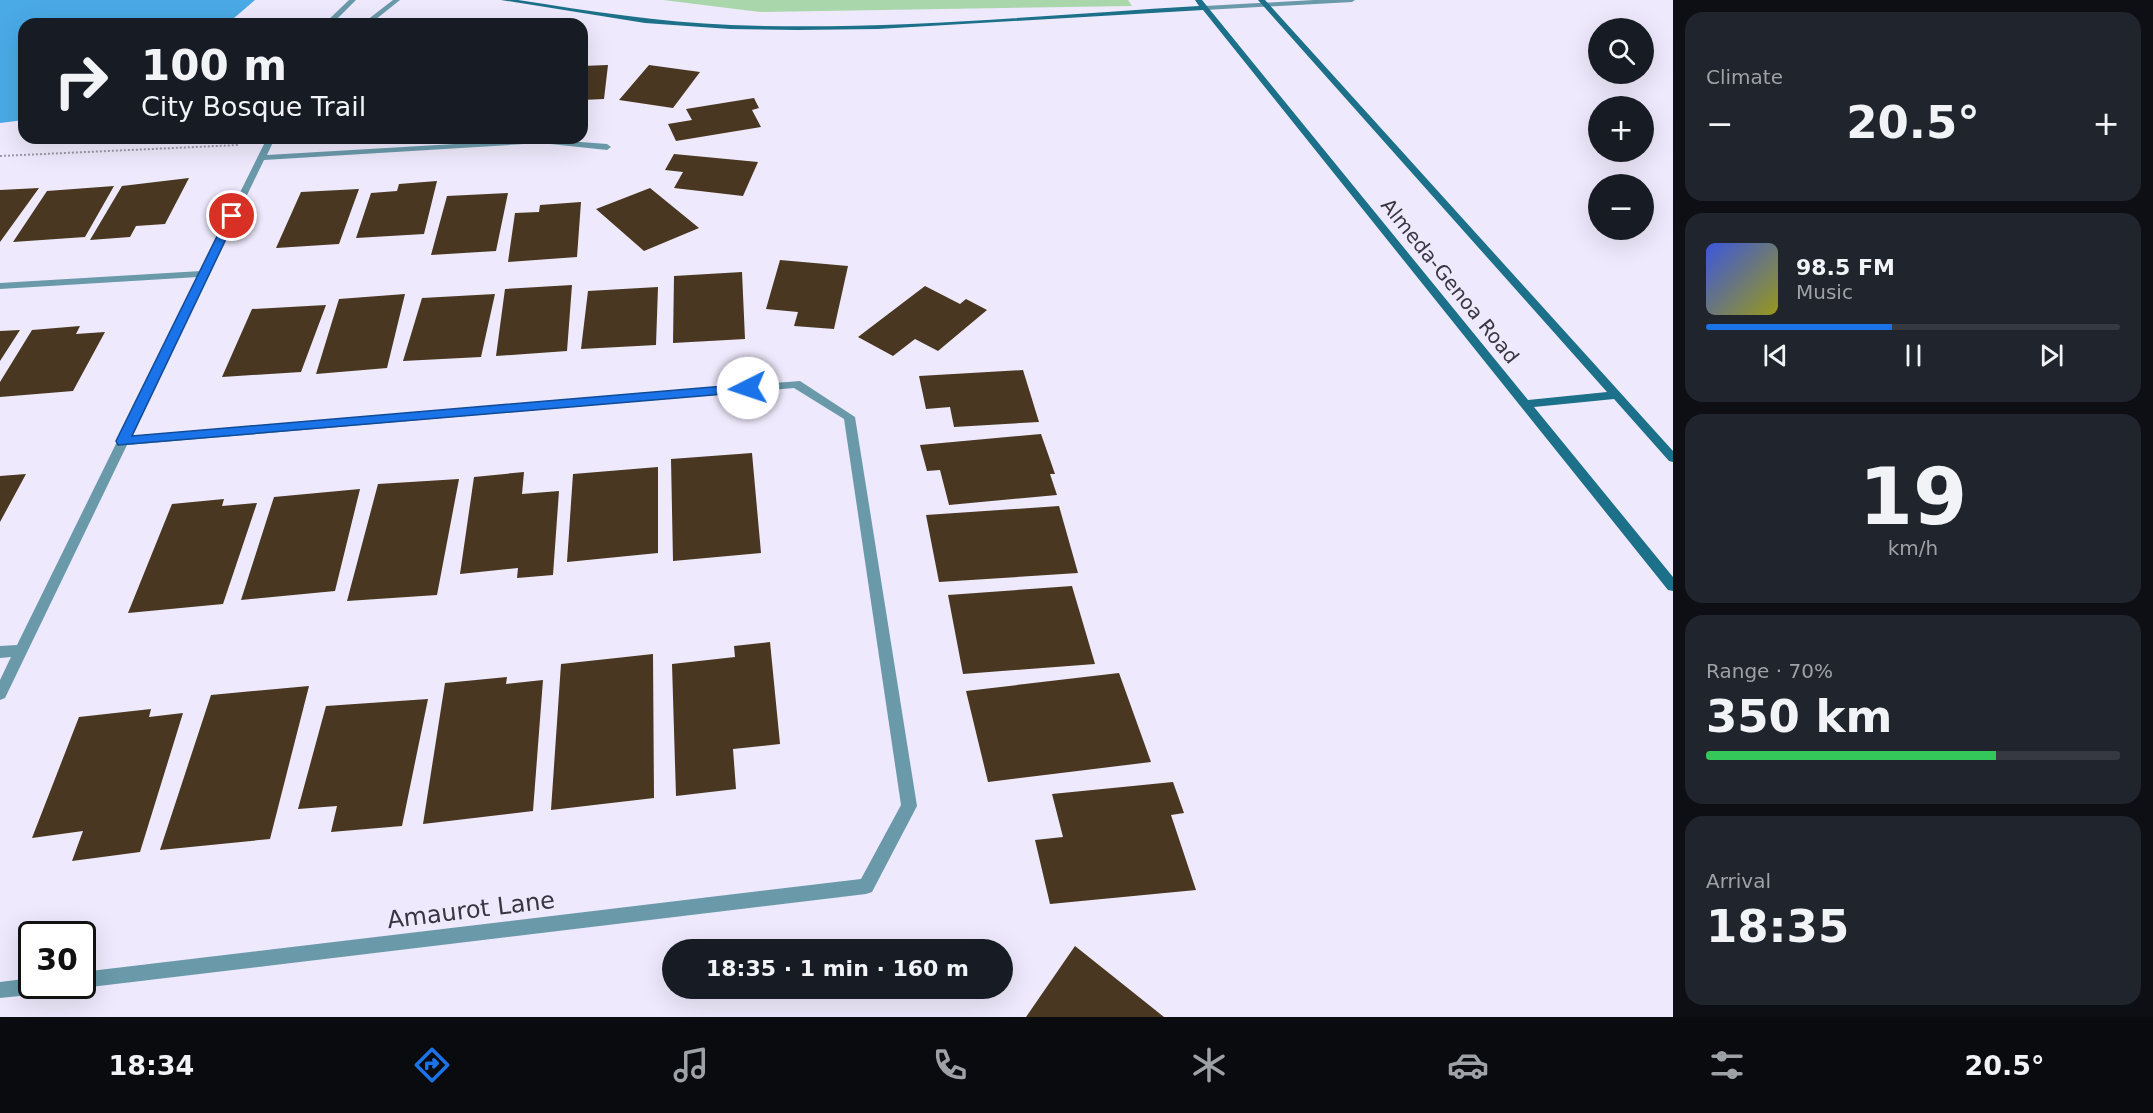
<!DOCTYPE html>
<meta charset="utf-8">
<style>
body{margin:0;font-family:"DejaVu Sans",sans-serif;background:#20242c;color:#f1f3f6;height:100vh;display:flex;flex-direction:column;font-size:22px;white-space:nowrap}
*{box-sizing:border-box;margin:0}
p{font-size:20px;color:#9ea1a6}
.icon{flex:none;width:33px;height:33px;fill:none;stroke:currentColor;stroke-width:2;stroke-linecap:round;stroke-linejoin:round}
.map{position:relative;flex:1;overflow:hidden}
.details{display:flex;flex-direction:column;gap:12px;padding:12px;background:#0d0f14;width:480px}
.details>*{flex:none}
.guide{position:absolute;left:18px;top:18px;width:570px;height:126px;border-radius:18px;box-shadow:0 6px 24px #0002;background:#171b24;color:#f1f3f6;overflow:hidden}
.controls{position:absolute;left:1588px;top:18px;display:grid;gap:12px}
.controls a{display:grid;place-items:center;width:66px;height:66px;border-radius:50%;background:#171b24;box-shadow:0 6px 24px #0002;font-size:30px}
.speed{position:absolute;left:18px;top:921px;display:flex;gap:12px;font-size:30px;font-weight:700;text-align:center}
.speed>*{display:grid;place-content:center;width:78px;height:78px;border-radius:50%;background:#171b24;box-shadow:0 6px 24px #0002;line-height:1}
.speed .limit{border:3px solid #111;border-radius:9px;background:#fff;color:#111}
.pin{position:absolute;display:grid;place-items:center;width:51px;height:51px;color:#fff;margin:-26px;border:3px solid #fff;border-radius:50%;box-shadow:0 2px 6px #0007}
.me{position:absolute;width:66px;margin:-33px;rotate:266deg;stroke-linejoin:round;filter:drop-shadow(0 0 4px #0008)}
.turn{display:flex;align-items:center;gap:21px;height:126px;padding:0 24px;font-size:27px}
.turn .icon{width:78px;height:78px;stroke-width:2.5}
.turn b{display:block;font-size:42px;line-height:51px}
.big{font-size:45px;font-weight:600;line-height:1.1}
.details .tile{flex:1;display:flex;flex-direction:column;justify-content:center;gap:9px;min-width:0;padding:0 21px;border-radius:18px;background:#20242c}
.details .dial{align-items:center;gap:0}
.dial b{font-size:78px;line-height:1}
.song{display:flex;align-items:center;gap:18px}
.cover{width:72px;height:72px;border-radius:9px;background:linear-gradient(135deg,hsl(230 70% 55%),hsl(60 70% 35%))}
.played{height:6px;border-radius:3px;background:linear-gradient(90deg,#1a73e8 45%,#363941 45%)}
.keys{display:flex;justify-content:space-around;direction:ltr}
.heat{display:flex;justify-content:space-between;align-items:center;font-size:33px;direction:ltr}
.charge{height:9px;border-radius:4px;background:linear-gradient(90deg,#34c759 70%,#363941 0)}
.trip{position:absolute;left:662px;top:939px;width:351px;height:60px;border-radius:30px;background:#171b24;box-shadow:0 6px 24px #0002;font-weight:600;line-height:60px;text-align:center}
.dock{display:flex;height:96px;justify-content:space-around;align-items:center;background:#090b0e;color:#9ea1a6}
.dock .icon{width:42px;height:42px}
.dock .current{color:#1a73e8}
.dock b{font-size:27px;color:#f1f3f6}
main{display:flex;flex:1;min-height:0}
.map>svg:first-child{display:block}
</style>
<main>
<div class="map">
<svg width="1673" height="1017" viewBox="0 0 1673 1017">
<rect width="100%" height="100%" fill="#eee9fc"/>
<path fill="#a9d7ab" d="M663,0H1128L1132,6L760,12Z"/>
<path fill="#4aaae6" d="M0,0H255L227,24H24V120L0,123Z"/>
<path fill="#493721" d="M608,65L604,99L582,100V66Z
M649,65L700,72L673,108L619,100Z
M754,98L759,108L752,110L761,127L676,141L668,124L692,120L686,109Z
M674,154L758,162L743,196L674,188L683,172L665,170Z
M189,178L165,224L136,226L130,237L90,240L122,186Z
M437,181L424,234L356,238L371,193L397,191L399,184Z
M114,186L85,237L13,242L47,191Z
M39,188L0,242V190Z
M650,188L699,228L644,251L596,209Z
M359,189L339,244L276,248L301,192Z
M508,193L496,251L431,255L447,196Z
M581,202L577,257L508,262L515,213L539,212L540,205Z
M780,260L848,266L834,329L794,326L798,312L766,309Z
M742,272L745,339L673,343L674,276Z
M572,285L567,351L496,356L505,289Z
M925,286L960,304L966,299L987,310L938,351L915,339L893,356L858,337Z
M658,287L656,345L581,349L588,291Z
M405,294L387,368L316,374L339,299Z
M495,294L481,357L403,361L422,298Z
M326,305L301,372L222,377L252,309Z
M80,326L76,334L105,332L73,391L0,397V382L32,330Z
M20,330L0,361V331Z
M1023,370L1039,422L954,427L950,407L926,409L919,376Z
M1041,434L1055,474H1050L1057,495L949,505L940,470L927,471L920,445Z
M752,453L761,553L673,561L671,459Z
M658,467V553L567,562L573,474Z
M524,472L522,494L559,491L553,575L517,578L518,568L460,574L474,477Z
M26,474L0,522V476Z
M459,479L437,595L347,601L378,484Z
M360,489L335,591L241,600L274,497Z
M224,499L222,506L257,503L223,604L128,613L172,504Z
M1059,506L1078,573L939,582L926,515Z
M1072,586L1095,664L963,674L948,595Z
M770,642L780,744L733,749L736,789L676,796L672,664L735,657L734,646Z
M653,654L654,798L551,810L561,664Z
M1119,673L1151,762L988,782L966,691Z
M507,677L506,684L543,680L533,811L423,824L445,683Z
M309,686L270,839L160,850L211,695Z
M428,699L402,826L331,832L337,806L298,809L326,706Z
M151,709L149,717L183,713L140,852L72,861L83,831L32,838L79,717Z
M1173,782L1184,813L1171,815L1196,890L1050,904L1035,840L1063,837L1052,794Z
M1075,946L1164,1017H1026Z"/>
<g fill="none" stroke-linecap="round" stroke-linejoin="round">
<path stroke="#9d99a8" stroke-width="2" stroke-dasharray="2 2" stroke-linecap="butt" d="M0,156L238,145"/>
<path fill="#6a99aa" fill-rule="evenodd" d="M349,0H356L332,24H324Z
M393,0H400L370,24H362Z
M1314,0H1355L1352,2L1205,10L1202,8L1205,6Z
M267,138H275L267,155L541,139L607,144L611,147L607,150L541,143L264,160L131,436L800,381L855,417L917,806L872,892L866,894L82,988L76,986H82V972L861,879L901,805L844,419L794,388L127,445L5,698L0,700V680L11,657L0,658V646L17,645L198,277L0,289V283L201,271Z
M32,978V986H47L45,992L39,994L0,998V982Z"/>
<path fill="#1c7089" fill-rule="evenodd" d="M501,0H518C589,11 659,22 731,25C887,31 1044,15 1199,6L1195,0H1202L1528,400L1607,392L1258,0H1265L1673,451V462L1669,461L1614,399L1534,407L1673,577V591L1668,590L1203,10L878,29L797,30L730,29L645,23Z"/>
</g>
<path fill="#1a73e8" stroke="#114b97" stroke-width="1.5" d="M228,214L237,216L132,436L748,384L754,388L748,392L118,445L116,441Z"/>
<g text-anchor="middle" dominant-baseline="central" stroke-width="6" stroke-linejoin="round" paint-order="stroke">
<g font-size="20" fill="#393642" stroke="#eee9fc">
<text transform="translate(1450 281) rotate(51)">Almeda-Genoa Road</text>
</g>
<g font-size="24" fill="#393642" stroke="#eee9fc">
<text transform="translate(471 910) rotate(-7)">Amaurot Lane</text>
</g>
</g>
</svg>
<div class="controls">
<a><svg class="icon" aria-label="search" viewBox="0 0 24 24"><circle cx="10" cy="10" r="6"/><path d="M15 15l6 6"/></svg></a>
<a>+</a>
<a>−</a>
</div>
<div class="speed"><div class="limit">30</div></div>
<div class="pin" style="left:232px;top:216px;background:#d93025"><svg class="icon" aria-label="arrive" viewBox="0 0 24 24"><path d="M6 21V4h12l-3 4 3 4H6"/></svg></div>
<svg class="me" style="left:748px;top:388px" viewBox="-20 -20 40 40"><circle r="19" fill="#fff"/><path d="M0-13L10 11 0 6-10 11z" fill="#1a73e8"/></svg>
<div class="trip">18:35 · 1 min · 160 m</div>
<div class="guide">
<div class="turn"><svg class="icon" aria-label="right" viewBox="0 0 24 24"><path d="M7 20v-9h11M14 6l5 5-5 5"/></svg><div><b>100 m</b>City Bosque Trail</div></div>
</div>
</div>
<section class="details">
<div class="tile"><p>Climate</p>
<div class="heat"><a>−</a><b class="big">20.5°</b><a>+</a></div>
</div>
<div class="tile">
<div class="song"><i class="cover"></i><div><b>98.5 FM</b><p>Music</p></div></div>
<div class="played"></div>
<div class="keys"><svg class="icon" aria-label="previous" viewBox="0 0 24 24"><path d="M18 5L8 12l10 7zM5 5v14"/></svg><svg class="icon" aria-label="pause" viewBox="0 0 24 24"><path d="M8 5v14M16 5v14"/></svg><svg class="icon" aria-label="next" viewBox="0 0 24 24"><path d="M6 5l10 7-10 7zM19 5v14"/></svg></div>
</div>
<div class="tile dial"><b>19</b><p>km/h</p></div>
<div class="tile"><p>Range · 70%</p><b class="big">350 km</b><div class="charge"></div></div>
<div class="tile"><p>Arrival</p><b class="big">18:35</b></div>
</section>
</main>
<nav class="dock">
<b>18:34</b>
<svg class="icon current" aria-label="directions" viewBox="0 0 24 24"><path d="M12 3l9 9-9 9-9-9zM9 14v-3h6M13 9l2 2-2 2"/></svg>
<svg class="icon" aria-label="music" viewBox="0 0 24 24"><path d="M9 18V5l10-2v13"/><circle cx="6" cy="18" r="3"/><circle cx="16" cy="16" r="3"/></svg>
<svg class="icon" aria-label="phone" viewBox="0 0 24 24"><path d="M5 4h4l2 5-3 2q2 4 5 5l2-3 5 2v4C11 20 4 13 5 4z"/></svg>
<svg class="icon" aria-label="climate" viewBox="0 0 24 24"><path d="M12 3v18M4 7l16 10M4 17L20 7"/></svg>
<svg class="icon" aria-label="car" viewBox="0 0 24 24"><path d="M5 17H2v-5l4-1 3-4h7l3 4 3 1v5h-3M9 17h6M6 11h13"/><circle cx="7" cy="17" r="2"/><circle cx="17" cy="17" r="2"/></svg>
<svg class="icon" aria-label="filters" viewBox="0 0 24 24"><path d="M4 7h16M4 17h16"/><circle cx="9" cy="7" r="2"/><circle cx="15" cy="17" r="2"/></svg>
<b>20.5°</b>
</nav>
